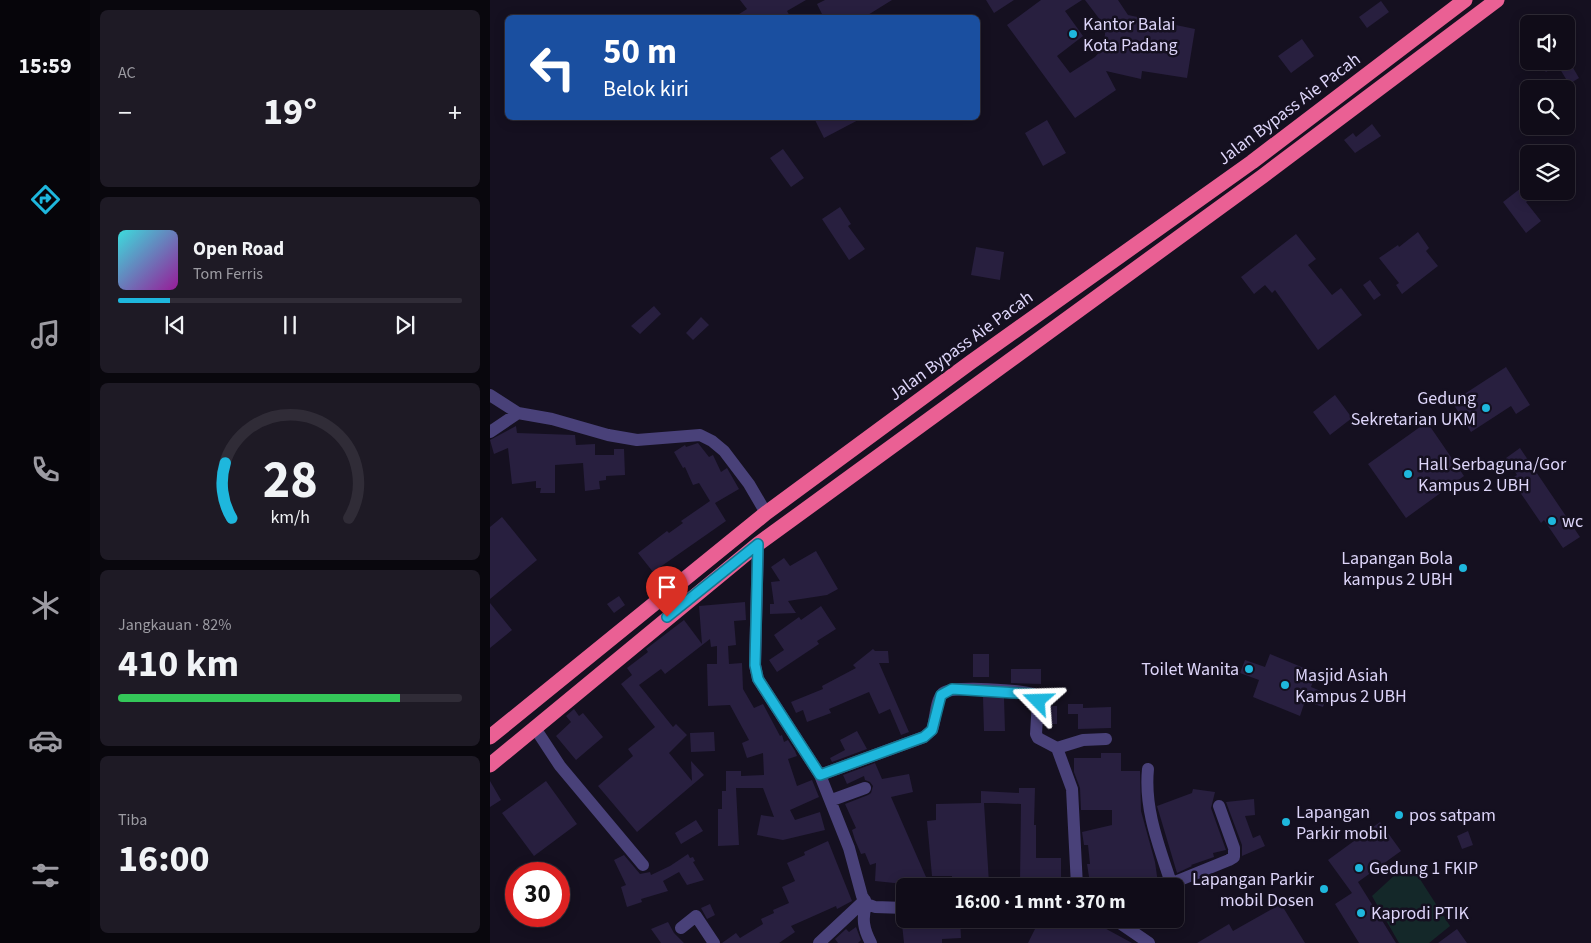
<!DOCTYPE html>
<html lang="id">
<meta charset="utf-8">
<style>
body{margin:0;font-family:"Source Sans 3",sans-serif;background:#1e1a25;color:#f1f3f6;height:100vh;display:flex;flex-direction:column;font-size:19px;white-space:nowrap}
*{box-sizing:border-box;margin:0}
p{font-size:16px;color:#9c9ba2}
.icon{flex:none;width:28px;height:28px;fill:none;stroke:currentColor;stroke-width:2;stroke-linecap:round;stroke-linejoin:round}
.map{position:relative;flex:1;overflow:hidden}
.panel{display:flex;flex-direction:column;gap:10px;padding:10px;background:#09070d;width:400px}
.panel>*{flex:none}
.banner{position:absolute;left:15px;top:15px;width:475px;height:105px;border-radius:8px;box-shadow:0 2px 12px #0003,0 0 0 1px #302c37;background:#1a4fa0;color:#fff;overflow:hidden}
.tools{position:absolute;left:1030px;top:15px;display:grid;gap:10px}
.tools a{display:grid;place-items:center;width:55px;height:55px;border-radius:8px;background:#100c18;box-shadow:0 2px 12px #0003,0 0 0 1px #302c37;font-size:25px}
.speed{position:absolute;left:15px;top:862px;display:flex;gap:10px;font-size:25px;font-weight:700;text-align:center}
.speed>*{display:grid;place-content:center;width:65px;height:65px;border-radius:50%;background:#100c18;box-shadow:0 2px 12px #0003,0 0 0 1px #302c37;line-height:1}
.speed .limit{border:8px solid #d22;background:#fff;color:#111}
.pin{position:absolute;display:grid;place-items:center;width:42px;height:42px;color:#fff;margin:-51px -21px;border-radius:50% 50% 50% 0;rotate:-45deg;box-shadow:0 0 5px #0007}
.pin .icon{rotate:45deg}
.me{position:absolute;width:55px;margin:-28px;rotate:292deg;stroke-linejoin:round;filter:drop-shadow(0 0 4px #0008)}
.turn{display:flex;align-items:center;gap:18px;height:105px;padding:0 15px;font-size:22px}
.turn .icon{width:65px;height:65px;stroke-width:2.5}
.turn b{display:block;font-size:35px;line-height:42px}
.big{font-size:38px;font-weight:700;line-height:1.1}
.panel .widget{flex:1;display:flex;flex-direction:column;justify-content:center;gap:8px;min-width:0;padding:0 18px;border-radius:8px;background:#1e1a25}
.panel .dial{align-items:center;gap:0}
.dial svg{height:130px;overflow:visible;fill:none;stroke:#302c37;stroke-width:7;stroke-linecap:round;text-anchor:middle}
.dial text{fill:#f1f3f6;stroke:none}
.song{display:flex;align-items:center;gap:15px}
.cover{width:60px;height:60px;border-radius:8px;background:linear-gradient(135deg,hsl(180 70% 55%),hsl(300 70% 35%))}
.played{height:5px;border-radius:2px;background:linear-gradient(90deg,#1eb7dd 15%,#302c37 15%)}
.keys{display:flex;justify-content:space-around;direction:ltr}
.heat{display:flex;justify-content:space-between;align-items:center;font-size:28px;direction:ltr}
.charge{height:8px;border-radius:4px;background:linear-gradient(90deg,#34c759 82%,#302c37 0)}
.trip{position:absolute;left:406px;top:878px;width:288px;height:50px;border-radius:8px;background:#100c18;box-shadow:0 2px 12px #0003,0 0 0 1px #302c37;font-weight:700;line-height:50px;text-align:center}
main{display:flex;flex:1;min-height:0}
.tabs{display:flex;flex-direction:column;width:90px;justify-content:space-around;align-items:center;background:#06050a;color:#9c9ba2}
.tabs .icon{width:35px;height:35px}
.tabs .selected{color:#1eb7dd}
.tabs b{font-size:22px;color:#f1f3f6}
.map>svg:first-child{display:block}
</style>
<main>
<nav class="tabs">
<b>15:59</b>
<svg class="icon selected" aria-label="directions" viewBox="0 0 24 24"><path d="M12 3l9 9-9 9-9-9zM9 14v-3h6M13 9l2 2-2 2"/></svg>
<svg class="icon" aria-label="music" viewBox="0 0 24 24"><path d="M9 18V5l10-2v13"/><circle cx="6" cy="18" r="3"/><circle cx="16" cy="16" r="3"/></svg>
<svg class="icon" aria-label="phone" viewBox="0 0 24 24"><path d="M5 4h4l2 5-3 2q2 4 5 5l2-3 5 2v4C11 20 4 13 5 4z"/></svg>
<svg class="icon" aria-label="climate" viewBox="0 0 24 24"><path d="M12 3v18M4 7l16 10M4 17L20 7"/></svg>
<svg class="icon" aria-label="car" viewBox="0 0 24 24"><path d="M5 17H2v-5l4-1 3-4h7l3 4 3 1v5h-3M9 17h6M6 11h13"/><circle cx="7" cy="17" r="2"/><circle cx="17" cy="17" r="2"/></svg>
<svg class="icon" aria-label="filters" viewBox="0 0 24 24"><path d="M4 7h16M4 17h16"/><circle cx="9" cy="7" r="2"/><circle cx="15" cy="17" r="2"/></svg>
</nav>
<section class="panel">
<div class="widget"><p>AC</p>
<div class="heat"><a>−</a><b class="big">19°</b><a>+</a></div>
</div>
<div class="widget">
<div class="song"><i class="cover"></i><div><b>Open Road</b><p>Tom Ferris</p></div></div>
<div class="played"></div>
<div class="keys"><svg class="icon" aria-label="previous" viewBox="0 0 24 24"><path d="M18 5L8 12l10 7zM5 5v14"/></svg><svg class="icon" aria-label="pause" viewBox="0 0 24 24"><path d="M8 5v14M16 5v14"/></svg><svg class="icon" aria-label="next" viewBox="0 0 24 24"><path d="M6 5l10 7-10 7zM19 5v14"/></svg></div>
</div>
<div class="widget dial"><svg viewBox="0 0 100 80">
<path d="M14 69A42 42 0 1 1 86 69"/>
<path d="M14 69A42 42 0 0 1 10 35" stroke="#1eb7dd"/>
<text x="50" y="56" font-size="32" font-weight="700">28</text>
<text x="50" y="72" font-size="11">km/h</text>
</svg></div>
<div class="widget"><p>Jangkauan · 82%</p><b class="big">410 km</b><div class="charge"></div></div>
<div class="widget"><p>Tiba</p><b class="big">16:00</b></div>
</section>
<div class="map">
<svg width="1101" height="943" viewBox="0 0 1101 943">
<rect width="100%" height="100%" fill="#151020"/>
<path fill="#142829" d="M919,862L960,926L939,943H909L882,896Z"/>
<path fill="#281f3f" d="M250,0H316L297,11L301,18H243L257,9Z
M335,0H402L373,18H334L327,4Z
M496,0H524L504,13Z
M551,0H592L575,11L593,36L567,56L580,73L605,57L613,48L615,34L614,25L595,0H628L638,15L705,29L697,78L652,71L651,79L616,71L626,90L585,118L517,25Z
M891,1L899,12L877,28L869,17Z
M812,39L824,56L801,73L788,56Z
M1047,61H1079L1089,78L1079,84L1067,64L1056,72Z
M324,118H372L334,138Z
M557,120L576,153L553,166L535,133Z
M882,124L891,136L865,153L854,140L863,133L866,137Z
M293,149L314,178L301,187L280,158Z
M1031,188L1039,200L1036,202L1051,221L1036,233L1013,202Z
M350,207L361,224L358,226L375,249L359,260L332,219Z
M928,232L939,248L936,251L948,266L912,294L906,285L909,283L889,258L908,245L909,247Z
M806,234L826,259L818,265L842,295L851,288L872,315L828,350L785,290L782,293L775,285L764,294L751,277Z
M486,247L514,252L510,280L481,275Z
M880,280L891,295L884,300L873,285Z
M164,306L171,314L150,334L141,326Z
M211,317L219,325L203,340L196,333Z
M1016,367L1040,405L1026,414L1021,406L981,432L962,402Z
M845,395L862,418L840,435L823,412Z
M937,422L974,476L916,518L878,464Z
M26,426L27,433L85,435L86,445L105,444V455H124V449H134L135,475L116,476V480L109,481L110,489L95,491L93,463L65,465V493H50L51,488H46V481L22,484L18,448L4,454L0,440Z
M208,443L219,457L223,455L231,472L237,468L249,489L225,503L236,521L163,572L148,553L177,531L179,533L193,523L191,521L220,501L209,483L203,485L195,467L193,468L184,452L195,445L196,447Z
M1030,448L1090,537L1073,548L1054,520L1051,523L1021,479L1027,475L1016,458Z
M12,517L47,560L0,599V527Z
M326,551L348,589L337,595L298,601L306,613L280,614V604H284L281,582L290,581L281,567L294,558L300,566Z
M129,596L135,605L124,613L117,604Z
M255,602L256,620L244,621L246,645L238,646L239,664L252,663L253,689L264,708L273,704L290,736L292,735L294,742L298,740L305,751L307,756L298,759L307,786L322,780L329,797L300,810L305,820L330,812L335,830L293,840L267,835L271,815L284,817L273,788H246L249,845L228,846V809H232V791H236V771H251V776L274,775L273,753L257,758L252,743L259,740L240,705L218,706L217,664H227V646L221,647L220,639L175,674L171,669L149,685L183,727L186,724L197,735L179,753L202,781L201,761L214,775L147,832L108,786L143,756L138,749L165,727L131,684L142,675L137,668L158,652L156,649L194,620L212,644L209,606Z
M0,603L22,630L0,648Z
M331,606L346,629L327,641L329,644L287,672L279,660L294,650L284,635L309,617L311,620Z
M383,649L385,651H398L399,663H389L419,732L411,735L400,709L389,714L379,692L339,709L341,713L317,722L313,710L306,713L301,702L333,689L332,686L366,668L363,665Z
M483,654H499V677H483Z
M780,654L826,673L821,687L838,694L833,707L815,701L810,716L763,697L769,680L750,673L755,660L775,667Z
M521,669H551V684L521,683Z
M493,697L514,698L515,731H494Z
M578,704H593V708L621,707V728L588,729V714H578Z
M556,706H567V724H555Z
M84,709L89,716L93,713L113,737L86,760L66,736L81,722L76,716Z
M367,731L377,749L342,762L340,758L355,750L350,740Z
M224,732L225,751L201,752L200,733Z
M611,753H631V771H650L651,811L665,862L668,883L652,885V881L641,882L640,877L612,881L615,886H604L602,883H600L597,864H600L598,845H594L592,832L622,825V810H591L590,788L584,772V758H611Z
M385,763L392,779L419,774L423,792L401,797L436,877L431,878L428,882L414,884L385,881L386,863L380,865L375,853L371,854L365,840L362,830L366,828L355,804L378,795L381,793L383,786L380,782L375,780L374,776L357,784L353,775Z
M0,781L11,800L0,807Z
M56,781L87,824L44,856L12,813Z
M529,788H545L544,825H546V858H571V880L530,882L531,804L506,803H494L499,883L462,881V876H442L437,821L446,820V804L491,803V791L529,793Z
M703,789L725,792L721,808L736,850L723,853L724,857L701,865L702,866L687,873L667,806L702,793Z
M764,799L765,815L755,816L763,838L770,835L775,846L752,856V845L736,802Z
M206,820L213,831L191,844L185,833Z
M890,822L911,851L868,882L906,943H869L845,904L862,893L838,860Z
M978,831L983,845L972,849L967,836Z
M338,841L362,901L347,909L346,906L301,926L305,932L289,943H232L246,933L250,938L273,924L271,919L284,913L283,910L299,903L292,887L305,881L297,863L315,855L314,852Z
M198,854L200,858L203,857L205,861L203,862L214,880L197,885L189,872L173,881L178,891L151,899L152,902L137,907L131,887L136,885L124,860L134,855L150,874L160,872L161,875L180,866Z
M220,904L225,915L217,919L211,908Z
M791,904L815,943H707L739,924L743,931Z
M470,919L471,938L452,939V943H414L412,924L436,922V920Z
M550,919H568L586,928L591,919H598L642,943H538Z
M178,922L184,933L194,943H171L161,929Z
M366,927L371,940L368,943H348L345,939L356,929L359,932Z
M967,929L977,943H948Z"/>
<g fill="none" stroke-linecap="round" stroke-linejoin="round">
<path stroke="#494179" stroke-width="12" d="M0,395L28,413L62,419L118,435L147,440L210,435L222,441L234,451L259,484L276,513
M0,432L28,413
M268,544L265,665L268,679L330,775L359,848L372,896L377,904L385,907L415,908
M45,728L70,766L153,865
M567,748L593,740L616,739
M658,769C654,809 669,846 681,883
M330,775L434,737L442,730C446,719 445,701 453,693C462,685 533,690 546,695L548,701L546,734L548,738L567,748L582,789L587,886
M342,800L375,788
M435,886V885
M675,886L739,860L744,857V848L729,806
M377,904C371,918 374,930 381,943
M624,919L659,943
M191,928L206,916L224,943
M329,943L375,900"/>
<path stroke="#ea6094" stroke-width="15" d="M0,737L276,513L481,362L762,162L975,0
M0,765L268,544L773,176L1007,0"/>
</g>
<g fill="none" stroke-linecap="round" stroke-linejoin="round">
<g stroke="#147790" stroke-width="12">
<path id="route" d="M177,617L268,544L265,665L268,679L330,775L434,737L442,730L451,695L462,689L542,694L547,697L548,701"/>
</g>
<use href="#route" stroke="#1eb7dd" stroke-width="9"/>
</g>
<g fill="#1eb7dd" stroke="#151020" stroke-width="2">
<circle cx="583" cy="34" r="5"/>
<circle cx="996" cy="408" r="5"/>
<circle cx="918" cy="474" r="5"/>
<circle cx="1062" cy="521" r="5"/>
<circle cx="973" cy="568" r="5"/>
<circle cx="759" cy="669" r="5"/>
<circle cx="795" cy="685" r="5"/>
<circle cx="909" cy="815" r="5"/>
<circle cx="796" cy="822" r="5"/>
<circle cx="869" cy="868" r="5"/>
<circle cx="834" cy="889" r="5"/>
<circle cx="871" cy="913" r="5"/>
</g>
<g text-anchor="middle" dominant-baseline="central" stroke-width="5" stroke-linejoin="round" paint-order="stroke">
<g font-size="18" fill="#ddd5f9" stroke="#151020" text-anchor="start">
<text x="593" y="24">Kantor Balai<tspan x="593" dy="21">Kota Padang</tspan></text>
<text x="986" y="398" text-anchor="end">Gedung<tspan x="986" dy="21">Sekretarian UKM</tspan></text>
<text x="928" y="464">Hall Serbaguna/Gor<tspan x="928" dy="21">Kampus 2 UBH</tspan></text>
<text x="1072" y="521">wc</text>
<text x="963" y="558" text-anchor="end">Lapangan Bola<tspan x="963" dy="21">kampus 2 UBH</tspan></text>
<text x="749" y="669" text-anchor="end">Toilet Wanita</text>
<text x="805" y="675">Masjid Asiah<tspan x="805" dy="21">Kampus 2 UBH</tspan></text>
<text x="806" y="812">Lapangan<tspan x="806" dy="21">Parkir mobil</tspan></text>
<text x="919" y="815">pos satpam</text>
<text x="879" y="868">Gedung 1 FKIP</text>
<text x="824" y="879" text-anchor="end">Lapangan Parkir<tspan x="824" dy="21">mobil Dosen</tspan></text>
<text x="881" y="913">Kaprodi PTIK</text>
</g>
<g font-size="18" fill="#ddd5f9" stroke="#151020">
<text transform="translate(799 109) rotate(-37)">Jalan Bypass Aie Pacah</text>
<text transform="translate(471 346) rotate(-36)">Jalan Bypass Aie Pacah</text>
</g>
</g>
</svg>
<div class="tools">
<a><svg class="icon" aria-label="sound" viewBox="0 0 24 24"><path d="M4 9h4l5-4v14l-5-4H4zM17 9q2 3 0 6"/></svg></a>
<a><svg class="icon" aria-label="search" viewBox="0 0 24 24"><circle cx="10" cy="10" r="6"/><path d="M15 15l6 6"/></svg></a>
<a><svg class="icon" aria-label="layers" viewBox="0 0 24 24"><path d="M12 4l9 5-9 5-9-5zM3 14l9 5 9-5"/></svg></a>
</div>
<div class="speed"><div class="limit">30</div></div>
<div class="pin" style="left:177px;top:617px;background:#d93025"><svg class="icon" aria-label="arrive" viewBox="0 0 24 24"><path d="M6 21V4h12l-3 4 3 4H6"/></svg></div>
<svg class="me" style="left:548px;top:701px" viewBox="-20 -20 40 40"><path d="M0-17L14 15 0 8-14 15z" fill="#1eb7dd" stroke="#fff" stroke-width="4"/></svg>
<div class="trip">16:00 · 1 mnt · 370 m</div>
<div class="banner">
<div class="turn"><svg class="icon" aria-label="left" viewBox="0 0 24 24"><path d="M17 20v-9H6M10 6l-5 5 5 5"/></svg><div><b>50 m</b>Belok kiri</div></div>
</div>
</div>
</main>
